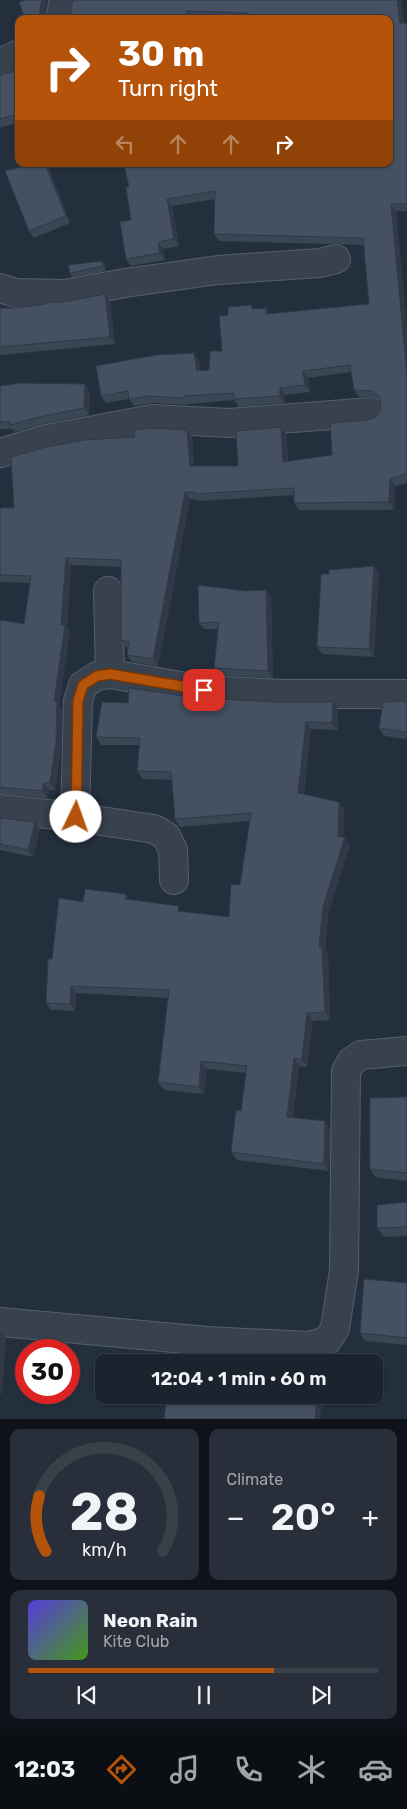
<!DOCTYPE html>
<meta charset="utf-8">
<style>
body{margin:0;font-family:Rubik,sans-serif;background:#282f3a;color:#f1f3f6;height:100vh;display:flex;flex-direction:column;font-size:19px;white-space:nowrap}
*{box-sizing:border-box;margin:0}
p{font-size:16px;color:#a0a4aa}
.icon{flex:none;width:28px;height:28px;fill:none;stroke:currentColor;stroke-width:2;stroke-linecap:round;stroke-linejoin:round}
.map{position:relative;height:1419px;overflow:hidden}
.side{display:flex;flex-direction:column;gap:10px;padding:10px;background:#0f1319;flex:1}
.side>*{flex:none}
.hud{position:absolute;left:15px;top:15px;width:378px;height:152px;border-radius:10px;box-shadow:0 1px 4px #0004,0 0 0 1px #39404a;background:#b45309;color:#fff;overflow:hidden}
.speed{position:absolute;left:15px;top:1339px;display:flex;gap:10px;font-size:25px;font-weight:700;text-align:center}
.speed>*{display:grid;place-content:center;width:65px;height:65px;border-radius:50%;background:#1b232e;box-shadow:0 1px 4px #0004,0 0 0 1px #39404a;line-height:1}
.speed .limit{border:8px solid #d22;background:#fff;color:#111}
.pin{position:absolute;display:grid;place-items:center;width:42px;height:42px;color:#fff;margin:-21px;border-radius:10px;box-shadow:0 2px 8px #0006}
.me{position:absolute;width:55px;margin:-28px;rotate:3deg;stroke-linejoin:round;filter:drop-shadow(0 0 4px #0008)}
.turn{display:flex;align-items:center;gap:18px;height:105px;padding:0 20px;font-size:22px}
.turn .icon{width:65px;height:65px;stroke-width:2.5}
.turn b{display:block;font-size:35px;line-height:42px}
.lanes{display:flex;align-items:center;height:48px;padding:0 20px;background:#0003;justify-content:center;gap:25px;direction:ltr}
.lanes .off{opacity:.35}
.big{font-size:38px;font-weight:600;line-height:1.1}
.side .tile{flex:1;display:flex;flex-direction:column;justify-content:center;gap:8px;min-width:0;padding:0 18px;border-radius:10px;background:#282f3a}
.side .dial{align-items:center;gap:0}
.dial svg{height:130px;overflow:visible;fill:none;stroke:#39404a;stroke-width:7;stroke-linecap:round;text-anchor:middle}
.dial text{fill:#f1f3f6;stroke:none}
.song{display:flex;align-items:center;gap:15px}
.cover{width:60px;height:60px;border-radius:8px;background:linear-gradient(135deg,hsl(250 70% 55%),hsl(100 70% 35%))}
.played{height:5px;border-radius:2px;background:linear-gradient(90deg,#b45309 70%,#39404a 70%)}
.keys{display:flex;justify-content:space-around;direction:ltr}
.heat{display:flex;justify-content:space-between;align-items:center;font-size:28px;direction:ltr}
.side .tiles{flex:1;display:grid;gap:10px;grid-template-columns:1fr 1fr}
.tile:last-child{grid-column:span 2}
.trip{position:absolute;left:95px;top:1354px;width:288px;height:50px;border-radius:10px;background:#1b232e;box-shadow:0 1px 4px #0004,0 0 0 1px #39404a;font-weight:600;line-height:50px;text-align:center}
.tab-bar{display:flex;height:80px;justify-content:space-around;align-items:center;background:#0b0e12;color:#a0a4aa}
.tab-bar .icon{width:35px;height:35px}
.tab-bar .active{color:#b45309}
.tab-bar b{font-size:22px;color:#f1f3f6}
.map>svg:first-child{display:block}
</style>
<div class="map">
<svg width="407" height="1419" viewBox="0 0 407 1419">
<rect width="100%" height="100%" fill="#242f3e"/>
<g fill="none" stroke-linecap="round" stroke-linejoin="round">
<g stroke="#565f6c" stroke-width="30">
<path id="minor" d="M60,19L64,0
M0,63L19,54
M0,288L16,293L65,294L125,283L218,270L320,263L336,259
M0,453L47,439L152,419L229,423L371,412
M108,591L110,674L204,690L283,694H407
M0,809L75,817L154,829L166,836L173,850L174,880
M75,817L78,701L83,685L97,676L110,674
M0,1322L207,1341L309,1346L327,1341L335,1328L344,1271L346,1071L352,1061L361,1055L407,1051"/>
</g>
<use href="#minor" stroke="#38414e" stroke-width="28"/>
</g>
<path fill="#3b4654" d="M73,0H401L404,23H407V211H396L407,328V483L395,486L394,510H299L294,503V495L199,501L198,500L190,499L158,666L132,662L127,655L128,648L126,647L121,640V567L71,565L67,628L70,632L59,705L62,709L61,749L55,791L49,790L47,798L0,794V620L24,624L30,583L0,582V508H14L135,437L187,430L192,437L194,466H238L286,434L288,461L332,455L367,420L374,418L380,411L381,403L380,400L377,398L359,397L354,390L351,372L308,378L310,392L285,395V403L239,407L234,400L189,404V405L153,403L134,406L129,399L106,403L101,396L199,360L201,371L209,370L222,351L228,315L251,305L254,309L266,308L270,314L369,304L364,245L219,241L214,234L215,199L172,206L179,246L163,249L165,260L131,266L126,259L131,220L126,187L389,164L392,100L391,46H389V19H68L70,15Z
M19,70V122L0,128V75Z
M49,168L70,223L34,238L29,231Z
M102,261L105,265L106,271L72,277L70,273Z
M105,294L110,302L115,344L0,355V308H18L63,302Z
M0,386L90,392L89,415L44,424L15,432L13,429H0Z
M379,573L374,657L322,654L317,647L329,574Z
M266,590L271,597L273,678L218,675L214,668L218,629H204L199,623L245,591Z
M198,698L277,702H333L338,710V730L311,729L304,794L344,809L343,837L350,845L328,914L325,950L328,954L330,1020L313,1021L307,1067L299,1066L293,1117L325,1121L330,1129L329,1171L237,1160L231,1152L241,1111L246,1073L207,1069L204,1094L164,1090L158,1082L168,998L76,993L75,1011L51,1010L46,1003L52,959L83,902L130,900L183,912L229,917L240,885L250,821L180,827L175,819L172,780L143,779L137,771L140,745H101L96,737L128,703Z
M407,701V739L384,736L379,728Z
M0,818L40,829L33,857L0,850Z
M407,1097V1181L375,1177L370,1169Z
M407,1202V1236L384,1237L377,1228Z
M407,1283V1345L365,1341L360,1333Z"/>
<path fill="#303945" d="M42,0H46L48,2L45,16V19H41L40,17V9Z
M397,0H401L405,30L400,23Z
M187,11L192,18V19H189L187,16Z
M45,164L49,168L70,223L66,216Z
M167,199L172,206L179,246L174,239Z
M391,204L396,211L407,328V375Z
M158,242L163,249L165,260L160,253Z
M102,261L105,265L106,271L103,266Z
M105,294L110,302L115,344L110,337Z
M266,308L271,315L266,314Z
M194,353L199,360L202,378L197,371Z
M303,371L308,378L310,392L305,385Z
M85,384L90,392L89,415L84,408Z
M280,388L285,395V403L280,396Z
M281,427L286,434L288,469L283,462Z
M187,430L192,437L195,474L190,466Z
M390,479L395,486L394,510L389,502Z
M185,492L190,499L158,666L153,659Z
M66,558L71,565L67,628L70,632L59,705L62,709L61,749L55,791L50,783L54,701L61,625Z
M374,566L379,573L374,657L369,649Z
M266,590L271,597L273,678L268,671Z
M333,702L338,710V730L332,723Z
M306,722L311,729L303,800L298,793Z
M44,783L49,790L47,798L42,791Z
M339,802L344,809L343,842L345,837L350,845L328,914L325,950L328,954L330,1020L325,1012L319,947L323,907L338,837Z
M35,822L40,829L33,857L28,850Z
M126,894L131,902L125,899Z
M71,986L76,993L75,1011L70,1004Z
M307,1013L313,1021L307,1067L302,1060Z
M294,1058L299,1066L292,1124L287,1117Z
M201,1061L207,1069L204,1094L199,1087Z
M325,1121L330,1129L329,1171L324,1164Z
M0,1330L6,1338L2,1396L0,1392Z
M317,1395H323L320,1419H315Z"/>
<path fill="#455162" stroke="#303945" d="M25,0H42L40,9V17L41,19H25L19,2Z
M73,0H397L400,23H407V204H391L407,375V474L390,479L389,502L294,503V488L194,494V492H185L153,659L127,655L129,642L121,640V560L66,558L61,625H65L54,701L57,702L56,742L50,783H44L42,791L0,787V620L24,624L31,576L0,575V508H14L11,457L46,447L84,440L135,437L134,430L148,428L187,430L190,466H238L236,431L281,427L283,462L332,455L330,423L367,420L374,418L380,411L381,403L379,396L372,391L354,390L350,365L303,371L305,385L280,388V396L234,399V393L184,396V398L148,396L129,399L128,391L101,396L96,366L156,355L194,353L197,371L209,370L210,351H222L219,316L228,315V307L251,305L252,309L266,308V314L369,304L363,238L214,234L215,191L167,199L174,239L158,242L160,253L126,259L120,222L131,220L126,187H129L124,164H389V100H392L391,39H389V19H356V18L249,19L248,13L187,11V16L160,17L155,19H68L70,15Z
M19,70V114L0,119V75Z
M34,164H45L66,216L29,231L5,171Z
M102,261L103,266L70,273L68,265Z
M105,294L110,337L0,347V308H18L46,304V302H63Z
M20,383L85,384L84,408L39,417L10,425V422H0V386Z
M374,566L369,649L317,647L321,574H329V570Z
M198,585L245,591L266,590L268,671L214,668L219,622L199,623Z
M129,688L198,698L277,702H333L332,723L306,722L298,793L339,802L338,837H345L323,907L319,947H322L325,1012L307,1013L302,1060L294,1058L287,1117L325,1121L324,1164L231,1152L236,1110L241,1111L247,1066L201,1061L199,1087L158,1082L169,990L71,986L70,1004L46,1003L48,959H52L59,898L83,902L85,889L126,894L125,899L179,906L178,911L229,917L231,884L240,885L251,813L175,819L171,772L137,771L140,738L96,737L102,702L128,703Z
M407,701V732L379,728L383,702Z
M0,818L35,822L28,850L0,844Z
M407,1097V1173L370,1169V1098Z
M407,1202V1227L377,1228V1205Z
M364,1279L407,1283V1338L360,1333Z
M261,1359L286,1361V1362H261Z
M167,1395H180L214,1399L215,1395H317L315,1419H164Z"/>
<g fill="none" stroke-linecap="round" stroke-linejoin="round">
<g stroke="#753606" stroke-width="12">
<path id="route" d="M76,817L78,701L83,685L97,676L110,674L204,690"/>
</g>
<use href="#route" stroke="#b45309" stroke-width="9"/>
</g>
</svg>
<div class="speed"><div class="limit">30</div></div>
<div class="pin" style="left:204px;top:690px;background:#d93025"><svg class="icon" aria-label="arrive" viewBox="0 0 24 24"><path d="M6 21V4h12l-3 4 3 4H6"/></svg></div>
<svg class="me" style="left:76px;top:817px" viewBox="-20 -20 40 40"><circle r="19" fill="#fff"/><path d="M0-13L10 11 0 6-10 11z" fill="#b45309"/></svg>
<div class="trip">12:04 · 1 min · 60 m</div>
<div class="hud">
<div class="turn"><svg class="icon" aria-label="right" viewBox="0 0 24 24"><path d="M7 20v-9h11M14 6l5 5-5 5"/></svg><div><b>30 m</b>Turn right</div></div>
<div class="lanes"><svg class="icon off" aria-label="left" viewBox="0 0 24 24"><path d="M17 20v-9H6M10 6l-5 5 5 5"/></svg><svg class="icon off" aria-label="ahead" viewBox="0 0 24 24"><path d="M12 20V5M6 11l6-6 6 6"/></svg><svg class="icon off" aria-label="ahead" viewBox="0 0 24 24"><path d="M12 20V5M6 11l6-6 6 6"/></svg><svg class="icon" aria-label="right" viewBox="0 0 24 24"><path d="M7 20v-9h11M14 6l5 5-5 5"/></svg></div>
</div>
</div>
<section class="side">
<div class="tiles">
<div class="tile dial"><svg viewBox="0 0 100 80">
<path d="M14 69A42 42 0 1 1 86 69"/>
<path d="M14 69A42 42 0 0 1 10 35" stroke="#b45309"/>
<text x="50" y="56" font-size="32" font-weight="700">28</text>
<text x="50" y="72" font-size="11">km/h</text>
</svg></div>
<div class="tile"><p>Climate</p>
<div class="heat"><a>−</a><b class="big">20°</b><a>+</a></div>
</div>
<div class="tile">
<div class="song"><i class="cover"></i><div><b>Neon Rain</b><p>Kite Club</p></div></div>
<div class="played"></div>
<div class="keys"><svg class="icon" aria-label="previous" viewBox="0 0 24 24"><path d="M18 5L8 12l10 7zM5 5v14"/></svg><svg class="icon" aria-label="pause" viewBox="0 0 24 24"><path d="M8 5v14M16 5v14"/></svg><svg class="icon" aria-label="next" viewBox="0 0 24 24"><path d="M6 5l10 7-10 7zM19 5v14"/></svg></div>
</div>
</div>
</section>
<nav class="tab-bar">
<b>12:03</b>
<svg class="icon active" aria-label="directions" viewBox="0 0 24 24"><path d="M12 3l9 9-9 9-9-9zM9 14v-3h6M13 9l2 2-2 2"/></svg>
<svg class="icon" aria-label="music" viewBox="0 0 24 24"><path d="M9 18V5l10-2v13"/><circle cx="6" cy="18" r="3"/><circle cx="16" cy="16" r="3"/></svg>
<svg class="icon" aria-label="phone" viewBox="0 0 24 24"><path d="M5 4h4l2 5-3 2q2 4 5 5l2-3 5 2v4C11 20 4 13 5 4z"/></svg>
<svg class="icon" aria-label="climate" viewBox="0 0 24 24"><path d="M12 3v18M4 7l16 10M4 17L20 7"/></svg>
<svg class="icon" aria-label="car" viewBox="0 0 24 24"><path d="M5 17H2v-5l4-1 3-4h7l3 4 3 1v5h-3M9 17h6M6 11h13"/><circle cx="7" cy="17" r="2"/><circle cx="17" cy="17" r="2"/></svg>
</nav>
